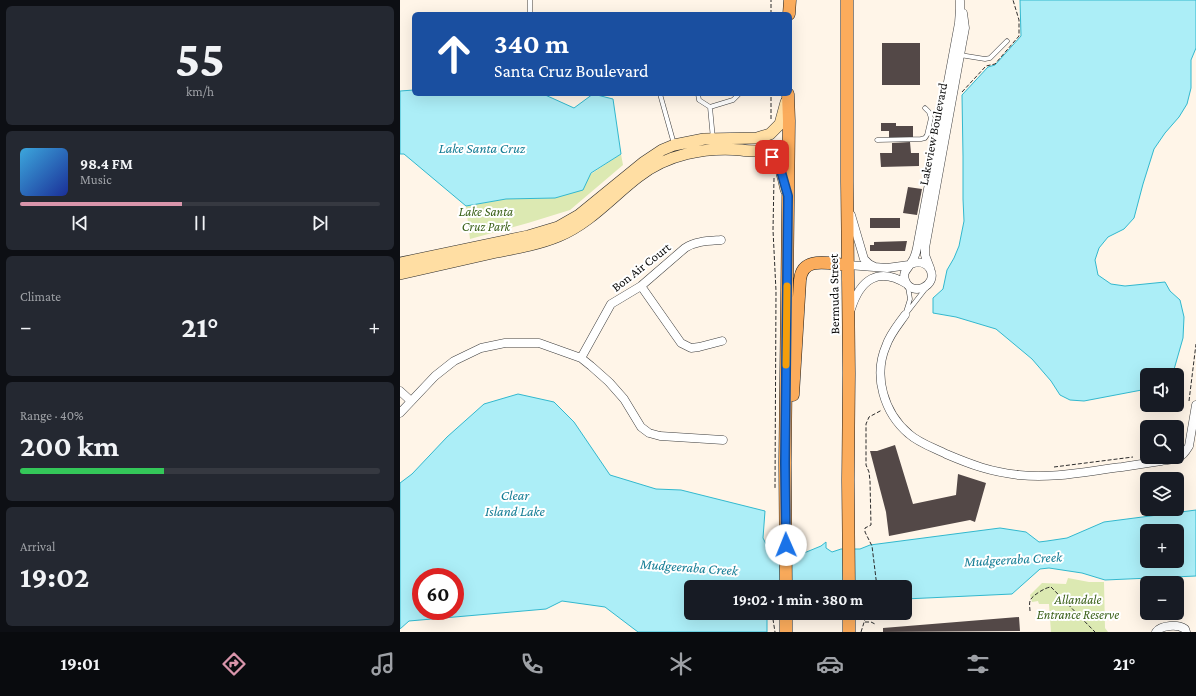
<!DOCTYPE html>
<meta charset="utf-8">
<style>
body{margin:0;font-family:"Crimson Pro",serif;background:#242831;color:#f1f3f6;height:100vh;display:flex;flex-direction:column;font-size:15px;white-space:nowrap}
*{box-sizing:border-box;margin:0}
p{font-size:13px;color:#9ea1a6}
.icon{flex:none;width:22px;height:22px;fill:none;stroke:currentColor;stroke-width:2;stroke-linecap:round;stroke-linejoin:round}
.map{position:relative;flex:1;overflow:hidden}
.drawer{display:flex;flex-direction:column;gap:6px;padding:6px;background:#0d0f14;width:400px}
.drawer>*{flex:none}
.top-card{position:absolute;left:12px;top:12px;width:380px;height:84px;border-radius:6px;box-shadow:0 4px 16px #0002;background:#1a4fa0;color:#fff;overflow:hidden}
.fabs{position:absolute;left:740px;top:368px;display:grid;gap:8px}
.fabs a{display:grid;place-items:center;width:44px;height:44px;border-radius:6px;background:#171b24;box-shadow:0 4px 16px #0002;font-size:20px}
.speed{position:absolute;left:12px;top:568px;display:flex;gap:8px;font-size:20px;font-weight:700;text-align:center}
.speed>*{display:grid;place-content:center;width:52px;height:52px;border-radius:50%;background:#171b24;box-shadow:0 4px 16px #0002;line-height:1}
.speed .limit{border:6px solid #d22;background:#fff;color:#111}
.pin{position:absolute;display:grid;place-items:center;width:34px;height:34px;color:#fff;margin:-17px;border-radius:8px;box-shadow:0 2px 6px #0006}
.me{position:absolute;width:44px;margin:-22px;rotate:359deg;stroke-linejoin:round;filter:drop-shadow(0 0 3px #0008)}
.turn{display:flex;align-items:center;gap:14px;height:84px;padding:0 16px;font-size:18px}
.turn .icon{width:52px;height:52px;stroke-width:2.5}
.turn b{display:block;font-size:28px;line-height:34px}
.big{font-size:30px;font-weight:700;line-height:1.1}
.drawer .tile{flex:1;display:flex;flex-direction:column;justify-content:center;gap:6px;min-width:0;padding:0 14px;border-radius:6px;background:#242831}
.drawer .dial{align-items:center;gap:0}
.dial b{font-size:52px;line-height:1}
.song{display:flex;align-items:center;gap:12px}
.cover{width:48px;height:48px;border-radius:6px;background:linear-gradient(135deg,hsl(200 70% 55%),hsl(230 70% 35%))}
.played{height:4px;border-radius:2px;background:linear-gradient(90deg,#d995ab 45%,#363941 45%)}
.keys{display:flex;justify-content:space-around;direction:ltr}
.heat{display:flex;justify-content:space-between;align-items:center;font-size:22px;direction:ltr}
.charge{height:6px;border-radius:3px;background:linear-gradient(90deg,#34c759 40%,#363941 0)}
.trip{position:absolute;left:284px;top:580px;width:228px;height:40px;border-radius:6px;background:#171b24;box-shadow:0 4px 16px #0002;font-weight:700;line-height:40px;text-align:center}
.tab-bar{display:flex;height:64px;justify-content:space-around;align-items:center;background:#090b0e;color:#9ea1a6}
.tab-bar .icon{width:28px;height:28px}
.tab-bar .on{color:#d995ab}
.tab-bar b{font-size:18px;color:#f1f3f6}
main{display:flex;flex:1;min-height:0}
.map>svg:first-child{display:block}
</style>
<main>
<section class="drawer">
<div class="tile dial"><b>55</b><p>km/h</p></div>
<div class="tile">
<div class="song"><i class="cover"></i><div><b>98.4 FM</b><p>Music</p></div></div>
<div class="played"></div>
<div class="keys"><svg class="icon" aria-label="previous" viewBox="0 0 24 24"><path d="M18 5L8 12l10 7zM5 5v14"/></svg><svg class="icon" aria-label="pause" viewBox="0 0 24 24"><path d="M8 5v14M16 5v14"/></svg><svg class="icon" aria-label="next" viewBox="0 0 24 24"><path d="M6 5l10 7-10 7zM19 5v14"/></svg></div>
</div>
<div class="tile"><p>Climate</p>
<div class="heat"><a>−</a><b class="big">21°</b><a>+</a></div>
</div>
<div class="tile"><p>Range · 40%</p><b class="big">200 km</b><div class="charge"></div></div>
<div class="tile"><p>Arrival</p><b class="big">19:02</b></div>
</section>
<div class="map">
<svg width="796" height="632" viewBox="0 0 796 632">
<rect width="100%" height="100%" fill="#fff5e8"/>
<path fill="#dce9b2" d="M221,154L223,165L170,210L128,223L70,239L66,206L106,199L155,198Z
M668,578L689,582H704L705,628L708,632H651L649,604H639L638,601L632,602L630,595L642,583L666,584Z"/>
<path fill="#aceef7" stroke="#32b8ce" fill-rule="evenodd" d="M620,0H796V48L791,60V88L787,104L779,117L765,133L754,149L743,184L734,218L724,229L708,237L699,248L695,260L698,275L711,284L725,286L765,282L770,291L780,300L784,317L783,338L773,373L771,375H747V389L684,401L670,400L660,395L651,381L632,359L596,329L556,317L533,313V298L543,289L547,270L554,258L559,246L564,221L563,199V156L562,95L588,67L595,65L621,36Z
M14,90V94H143L174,108L193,94L213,99L221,154L191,173L183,190L155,198L106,199L66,206L4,154H0V91Z
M118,394L154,402L174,422L210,475L256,489L281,490L365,511L363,538L366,544L376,550L404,553L421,546L426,542V548L432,552L441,549H460L470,545L600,528L626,532L639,542L647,541L667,538L704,522L796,510V576L705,580L682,573L649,568L640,569L612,594L505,599V587H291V613H367V632H238L205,607L162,601L146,609L9,621L0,629V483L12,474L47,437L84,404ZM747,531H777V561H747ZM21,577H55V611H21Z"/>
<path fill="#534847" d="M482,43H520V85H482Z
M481,123H496V126H513V138H489V131H481Z
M510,142L511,153H519V166L481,167L480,153H492V143Z
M508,187L522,189L517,215L503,213Z
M470,218H500V228H470Z
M507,241L505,251H470V245H474V242Z
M495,445L513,504L556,495L558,474L586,483L575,522L570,520L489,536L486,512L470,451H477Z
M619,617L620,631L483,632V628Z"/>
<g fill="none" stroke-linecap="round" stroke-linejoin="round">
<g stroke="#3d3d3d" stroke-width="5">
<path id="lane" d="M130,0V14
M560,55L585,59L590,58L607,41
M260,94L274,144
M298,94L299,100L310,107L333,100L339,94
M310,107L313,139
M477,140L521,139L525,138L527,135L531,118L529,112L525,108
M508,287L510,299L505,315L526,288"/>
</g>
<g stroke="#3d3d3d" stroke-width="9">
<path id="street" d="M451,215L464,259L469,264L475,267
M511,264C518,261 526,262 530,269C539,286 511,298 505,280C502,272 508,269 511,263C514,259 516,253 517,248L559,23L560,9V1
M448,265L487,268L509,265
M530,268L525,255V248L562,44L565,28L563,13
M241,286L281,343L291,348L299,347L322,341
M451,309C460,280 478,266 507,284
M505,315C498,325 490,334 486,346C473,376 484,413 509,434C519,443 534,448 546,454C572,465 591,472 619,475C653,479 688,471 722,467C735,465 748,463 761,461C766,460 774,460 779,457C784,455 786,451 789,446L796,405
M181,358L211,304L241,286L285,248C296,241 308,241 321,240
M0,391L11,401
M0,413L35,376L54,361L81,348L105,343H139L181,358L191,366L209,382L224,399L241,427L249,433L260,436L323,440
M756,632C761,625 778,624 785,629L786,632"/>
</g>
<g stroke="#2c2c2c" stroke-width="12">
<path id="secondary" d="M0,263L128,236L158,227L179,215L244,162L262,150L274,145L304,139L357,138L370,134L380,124L386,102
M0,274C32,267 65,259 97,252C118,248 140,244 159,236C190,223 212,197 238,177C267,154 305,147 341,150C347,151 353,151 359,151C380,154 382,173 386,190"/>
</g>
<g stroke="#1b1b1b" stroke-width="13">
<path id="primary" d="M447,0V182L449,373L448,480L449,587
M389,14L390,0
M393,395L400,280C402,255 430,264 448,265
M386,587L385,463L389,121L388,94
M449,613V632
M386,632V613"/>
</g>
<path stroke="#2c2c2c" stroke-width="1" stroke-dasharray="4 2" stroke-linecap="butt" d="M371,14V0
M562,92L586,66L595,64L619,36V20L613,0
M371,119V94
M374,178L373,230L376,291L375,489
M789,401L796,344
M654,467L733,457
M477,587L472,546L465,532V528L471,525L470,481L469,472L466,465V424L469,417L482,410
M630,611C630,608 629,604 630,601C631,596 646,587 651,587L695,632
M372,613L375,632
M467,614L474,613
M465,622H471L475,624
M461,632L467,613"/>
<use href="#lane" stroke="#fff" stroke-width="4"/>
<use href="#street" stroke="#fff" stroke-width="8"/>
<use href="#secondary" stroke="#ffdea3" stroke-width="11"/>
<use href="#primary" stroke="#fbac5c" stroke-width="12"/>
</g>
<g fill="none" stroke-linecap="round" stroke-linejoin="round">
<g stroke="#114b97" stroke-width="10">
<path id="route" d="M372,157L379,164L388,196L385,463L386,545"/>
</g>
<use href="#route" stroke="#1a73e8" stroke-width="7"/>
<path stroke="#f59e0b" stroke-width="7" d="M386,365L387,286"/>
</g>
<g text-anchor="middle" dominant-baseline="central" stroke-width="4" stroke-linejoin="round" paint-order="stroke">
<g font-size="13" fill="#0a0a0a" stroke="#fff">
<text transform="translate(533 134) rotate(-79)">Lakeview Boulevard</text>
<text transform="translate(241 267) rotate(-38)">Bon Air Court</text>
<text transform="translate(434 294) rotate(-91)">Bermuda Street</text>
</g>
<g font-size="13" font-style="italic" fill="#3c621b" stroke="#fff">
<text x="86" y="211">Lake Santa<tspan x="86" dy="15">Cruz Park</tspan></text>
<text x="678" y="599">Allandale<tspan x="678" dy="15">Entrance Reserve</tspan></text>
</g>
<g font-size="14" font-style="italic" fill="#147d95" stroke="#fff">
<text x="82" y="148">Lake Santa Cruz</text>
<text x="115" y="495">Clear<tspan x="115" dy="16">Island Lake</tspan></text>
<text transform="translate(613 559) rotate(-3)">Mudgeeraba Creek</text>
<text transform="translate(289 567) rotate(4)">Mudgeeraba Creek</text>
</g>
</g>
</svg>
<div class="fabs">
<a><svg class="icon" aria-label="sound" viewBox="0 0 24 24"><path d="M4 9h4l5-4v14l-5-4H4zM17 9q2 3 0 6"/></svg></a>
<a><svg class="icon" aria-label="search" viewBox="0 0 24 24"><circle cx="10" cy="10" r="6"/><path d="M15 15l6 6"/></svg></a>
<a><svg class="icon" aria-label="layers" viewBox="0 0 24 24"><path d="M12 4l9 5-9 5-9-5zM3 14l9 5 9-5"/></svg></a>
<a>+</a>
<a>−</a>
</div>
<div class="speed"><div class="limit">60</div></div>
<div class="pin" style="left:372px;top:157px;background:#d93025"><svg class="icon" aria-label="arrive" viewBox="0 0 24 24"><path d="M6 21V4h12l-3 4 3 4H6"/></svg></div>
<svg class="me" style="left:386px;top:545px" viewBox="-20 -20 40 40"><circle r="19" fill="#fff"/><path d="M0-13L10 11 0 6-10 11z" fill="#1a73e8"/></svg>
<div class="trip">19:02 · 1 min · 380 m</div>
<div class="top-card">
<div class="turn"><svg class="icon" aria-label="ahead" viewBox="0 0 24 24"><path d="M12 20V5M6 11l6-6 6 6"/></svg><div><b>340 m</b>Santa Cruz Boulevard</div></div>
</div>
</div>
</main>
<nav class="tab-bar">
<b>19:01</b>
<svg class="icon on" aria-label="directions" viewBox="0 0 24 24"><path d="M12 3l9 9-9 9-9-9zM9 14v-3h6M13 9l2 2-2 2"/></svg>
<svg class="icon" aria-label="music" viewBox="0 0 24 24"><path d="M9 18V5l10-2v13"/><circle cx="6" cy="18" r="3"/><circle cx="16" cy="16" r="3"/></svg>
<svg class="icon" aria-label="phone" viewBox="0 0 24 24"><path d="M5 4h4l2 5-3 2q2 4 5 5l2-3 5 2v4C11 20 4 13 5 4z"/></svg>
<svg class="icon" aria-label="climate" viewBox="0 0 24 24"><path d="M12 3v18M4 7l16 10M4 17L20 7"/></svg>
<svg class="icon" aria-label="car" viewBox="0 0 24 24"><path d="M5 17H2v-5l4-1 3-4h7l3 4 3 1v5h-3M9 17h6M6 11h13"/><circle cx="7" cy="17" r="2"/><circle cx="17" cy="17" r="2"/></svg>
<svg class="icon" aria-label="filters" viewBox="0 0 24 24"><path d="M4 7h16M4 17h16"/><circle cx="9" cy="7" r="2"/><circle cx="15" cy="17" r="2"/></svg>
<b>21°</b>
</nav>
